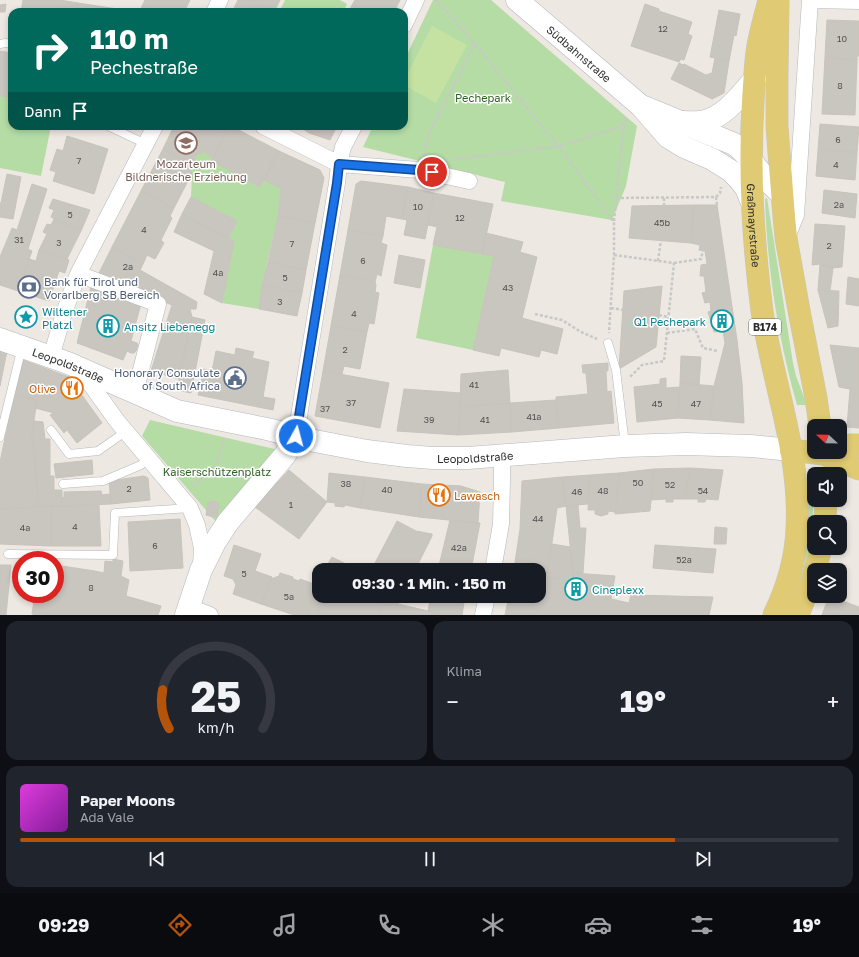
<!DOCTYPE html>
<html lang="de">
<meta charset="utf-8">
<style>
body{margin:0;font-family:"Golos Text",sans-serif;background:#20242c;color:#f1f3f6;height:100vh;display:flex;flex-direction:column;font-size:15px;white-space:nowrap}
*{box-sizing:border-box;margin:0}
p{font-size:13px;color:#9ea1a6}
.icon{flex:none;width:22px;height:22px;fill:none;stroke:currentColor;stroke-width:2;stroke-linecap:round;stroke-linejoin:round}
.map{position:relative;height:615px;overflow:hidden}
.details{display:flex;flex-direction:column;gap:6px;padding:6px;background:#0d0f14;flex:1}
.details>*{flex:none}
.hud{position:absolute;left:8px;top:8px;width:400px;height:122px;border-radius:12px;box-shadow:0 2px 6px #0003;background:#00695c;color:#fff;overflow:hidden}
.needle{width:26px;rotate:292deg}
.tools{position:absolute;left:807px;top:419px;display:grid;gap:8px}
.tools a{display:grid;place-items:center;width:40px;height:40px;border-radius:8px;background:#171b24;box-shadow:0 2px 6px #0003;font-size:20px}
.speed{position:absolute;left:12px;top:551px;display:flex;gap:8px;font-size:20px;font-weight:700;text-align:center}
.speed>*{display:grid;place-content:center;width:52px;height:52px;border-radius:50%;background:#171b24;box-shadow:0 2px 6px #0003;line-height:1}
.speed .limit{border:6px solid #d22;background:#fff;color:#111}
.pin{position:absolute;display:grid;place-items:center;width:34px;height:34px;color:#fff;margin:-17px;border:2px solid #fff;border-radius:50%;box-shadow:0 1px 4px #0007}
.me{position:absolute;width:44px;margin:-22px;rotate:7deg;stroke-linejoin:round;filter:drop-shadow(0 0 3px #0008)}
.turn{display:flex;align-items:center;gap:14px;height:84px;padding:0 16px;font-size:18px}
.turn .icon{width:52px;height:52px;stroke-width:2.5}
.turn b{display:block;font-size:28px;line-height:34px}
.then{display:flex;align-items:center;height:38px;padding:0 16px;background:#0003;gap:8px;font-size:15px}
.big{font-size:30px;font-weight:700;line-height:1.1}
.details .widget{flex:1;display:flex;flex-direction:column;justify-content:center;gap:6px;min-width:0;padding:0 14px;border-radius:12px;background:#20242c}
.details .dial{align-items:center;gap:0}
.dial svg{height:104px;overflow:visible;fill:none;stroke:#363941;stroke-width:7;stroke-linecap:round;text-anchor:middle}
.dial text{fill:#f1f3f6;stroke:none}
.song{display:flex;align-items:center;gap:12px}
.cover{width:48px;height:48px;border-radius:6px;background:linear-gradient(135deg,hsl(300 70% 55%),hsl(290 70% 35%))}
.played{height:4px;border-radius:2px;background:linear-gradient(90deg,#b45309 80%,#363941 80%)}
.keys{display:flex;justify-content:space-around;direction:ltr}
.heat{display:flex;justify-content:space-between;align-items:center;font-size:22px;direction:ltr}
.details .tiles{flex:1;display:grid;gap:6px;grid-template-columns:1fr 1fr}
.widget:last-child{grid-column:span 2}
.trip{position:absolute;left:312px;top:563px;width:234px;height:40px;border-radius:12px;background:#171b24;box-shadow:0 2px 6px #0003;font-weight:700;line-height:40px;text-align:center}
.dock{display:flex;height:64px;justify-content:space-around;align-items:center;background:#090b0e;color:#9ea1a6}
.dock .icon{width:28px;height:28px}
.dock .selected{color:#b45309}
.dock b{font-size:18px;color:#f1f3f6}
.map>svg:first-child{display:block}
</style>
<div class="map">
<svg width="859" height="615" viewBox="0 0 859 615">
<rect width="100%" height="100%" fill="#ede8e2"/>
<path fill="#b6dca5" d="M285,0H340L347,4L343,12H279Z
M433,0H491L637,126L626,186L612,220L501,201L505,182L363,147L373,126H404V61Z
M0,96L12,98V126H51L41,176L0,168Z
M204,152L213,158V161L260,187L264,180L281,188L278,216L262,285L259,309L222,303L234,241L228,238L237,221L191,197L192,173L189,170L197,154Z
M767,198L793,363L796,376L807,405H797C778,338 767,268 765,199Z
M433,245L494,256L473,350L416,338Z
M150,420L279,450L217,523L142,436Z
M806,493H814C813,521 810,548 802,574C798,588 792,601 787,615H784Z"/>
<path fill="#c5e2a3" d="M432,26L467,45L436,103L404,85V80Z"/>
<path fill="#c9c6c0" stroke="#c8c4bb" d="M23,0H60L78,3L76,12H21Z
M145,0H190L184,12H139Z
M238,0H250L274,12H232Z
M250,0H280L274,12Z
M355,0H400L394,12H366L352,5Z
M78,3L124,10V12H76Z
M6,4L5,12H0V5Z
M645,4L659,9V11L692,22L688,34L692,36L684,60L681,59L679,62L631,46Z
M352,5L366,12H349Z
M719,10L740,14L736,36L734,35L729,61L710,57Z
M827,20L859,21V56H857V61L825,57Z
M0,51L12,53V98L0,96Z
M825,57L857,61L855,115L822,114Z
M715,58L729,61L724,93L712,99L671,79L679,63L683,65L684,64L706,75L712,73Z
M820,124L859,127L857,152L818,150Z
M174,126H229L213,158L204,152L197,154L192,164L163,149Z
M229,126H231L279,151L260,187L212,161L213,158Z
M299,126H337L330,140L309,133Z
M67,136L108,149L94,194L53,181L56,172L50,170L57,149L63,151Z
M163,149L192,164L189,170L192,173L174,208L141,191Z
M818,150L857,152L855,180L816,176Z
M279,151L320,170L324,178L315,223L278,216L281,188L264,180Z
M7,174L21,177L13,219L0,217V203H1Z
M361,181L408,187L402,219L386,216L383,236L348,230L356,184Z
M32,184L47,189L28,249L32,251L18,291L0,285V257L12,228L17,230Z
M408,187L434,193L425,239L404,235L407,220L402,219Z
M824,190L857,194L855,218L822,213Z
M141,191L174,208L170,216L172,218L161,240L164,243L155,259L147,255L143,264L112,247Z
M434,193L493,204L482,254L433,245L437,227L428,225Z
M191,197L237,221L228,238L182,214Z
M53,199L90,210L81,231L51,217L54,210L49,208Z
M694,205H717L737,340L742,383L744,423L710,420L714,386L725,343L723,331L714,332L708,312L711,311L710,302L705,303L702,293L706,292L704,276H700L701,265L707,264L705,251L699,250L700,245L691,243Z
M694,205L691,243L629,238L632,206Z
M182,214L234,241L222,303L204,294L214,251L174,232Z
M278,216L315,223L306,270L268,262Z
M54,219L81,231L67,259L39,250L47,234L43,232L47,224L51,225Z
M815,224L845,226L842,267L833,268L820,264L812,265Z
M348,230L383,236L381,243L387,245L381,276L377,274L375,282L340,275Z
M486,233L523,242L520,252L537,257L522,318L563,329L557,354L541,350L539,357L501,348L499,356L473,350L494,256L482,254Z
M112,247L143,264L140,270L197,302L196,309H190L192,317L179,379L151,371L172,305L98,275Z
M39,250L69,260L65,273L59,271L49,301L18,291L29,259L36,261Z
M399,255L425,260L420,288L394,283Z
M268,262L306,270L302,293L262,285Z
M820,264L833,268L830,291L818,290Z
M340,275L375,282L376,285L375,292L379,293L374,324L369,323L367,332L331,326Z
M848,277L859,279V306L846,304Z
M262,285L302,293L297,316L259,309Z
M662,286L656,347L619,369L624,291Z
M91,287L142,300L131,341L137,343L138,345L136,351L134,353H131L127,351L123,360L77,343Z
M818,290L839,291L838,326L828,328Z
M192,317L205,320L191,393L177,390Z
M331,326L367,332L360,369L344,366L342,374L323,371Z
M830,345L859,348V428L847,427L850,389L839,387Z
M236,348L254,352L252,358L269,362L263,397L275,399L273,410L198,395L204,369L212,371L216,351L235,355Z
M0,349L7,351L0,386Z
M681,356L701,357L699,385L680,383Z
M23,360L69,377L102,423L77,443L67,430L64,433L50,415L54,413L35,408L37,400L14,395Z
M608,363V371H606L607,392L611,391L614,423L559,428L556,397L588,394L586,373H583L582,365Z
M508,370L510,403L460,407L461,374Z
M323,371L389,383L380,428L315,416Z
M666,378V388L680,387L678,418L637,422L634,387L660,384V379Z
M680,383L714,386L710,420L678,418Z
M404,389L461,393L458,435L397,431Z
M14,395L37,400L32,434L39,507L0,509V462Z
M556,400L559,428L512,432L510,403Z
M510,403L512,432L458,435L460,407Z
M34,421L43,422L45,439H50V476H54V490H62V506L39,507L32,434Z
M92,460L93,474L56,478L54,464Z
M690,468L723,470L718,500L706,499L705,502H698V499H685Z
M690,468L685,499H673V502H666V499L651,500L654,469Z
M654,469L650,511L615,514L619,473Z
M289,470L327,502L299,539L255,507Z
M329,473L365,477L360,508L345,505L344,507L335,506V503L327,502Z
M619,473L615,512L608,511V514L601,516L595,514V510H588L590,475Z
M590,475L588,504L566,506L562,477Z
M144,476L148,478L150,500L111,504L109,481Z
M365,477L422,484L419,517L360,508Z
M562,477L566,506L557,508L547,577L539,575V570L514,569L520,529L522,481Z
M422,484L461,486L480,492L478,523L419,517Z
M101,491L102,495L110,494L111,504L62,506V498L64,497V492Z
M212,501L216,502V503L219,504L217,516H214L213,517L206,515L208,502L210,503Z
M99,505L101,546H51V506Z
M578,505L580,528H586L583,573H573L566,506Z
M51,506V546L0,544V509Z
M180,519L183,568L130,571L128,522Z
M450,520L480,523L471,570H438Z
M397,521L416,531L432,534V536L415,570H389L375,563Z
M715,527L727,528L726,544H714Z
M552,544L570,547L574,582L547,577Z
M234,545L261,554L255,571L272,577L261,604L233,594L236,585L233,579L224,576Z
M655,545L716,549L713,573L653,568Z
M332,557L358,570H324Z
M113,559L123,561L121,576L129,580L126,596L161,606L158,615H39L32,614L35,594H55V565L95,571L104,573L105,561L113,562Z
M375,563L389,570H374Z
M0,565H11L6,615H0Z
M280,573L293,577V579L299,581L300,579L314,584L313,587L316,588L307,615H294L261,604L271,579L279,576Z
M573,573L615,576L611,599L629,603L631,595L713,597L709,615H505L509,596H539V575L574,582Z
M319,579V596H387L378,615H307Z
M387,596H402L398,604L383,605Z
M431,596H465L462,615H443L428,611Z
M829,596L859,607V615H822Z
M398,604L428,611L443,615H378L383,605Z"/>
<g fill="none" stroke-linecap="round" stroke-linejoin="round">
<g stroke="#b5b7bf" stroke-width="9">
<path id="lane" d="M0,44L5,43L12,44
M108,126L146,144
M608,343L616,370L625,445
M51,430L69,454L98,451L125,432
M0,437L22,347
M63,484L103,481L141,465L148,459
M8,554L113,555L115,513L190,508"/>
</g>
<g stroke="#b5b7bf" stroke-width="17">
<path id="street" d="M214,12L220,0
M404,25L416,0
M263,126L339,164L419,170L469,181
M787,237L796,215L810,0L859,1
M78,274L158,304L135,393
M51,357L64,313L78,274L155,126
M79,368L117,421L190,508L197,525L202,548L201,566
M296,436L300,410L337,183L339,164L343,147L354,126
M493,570L501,524L502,481V456
M189,607L210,615
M483,615L487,596"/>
</g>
<g stroke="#b5b7bf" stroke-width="23">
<g id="secondary">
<path id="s1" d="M517,0L641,106L668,137L684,147L712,159L731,171L738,178L746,188L752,203"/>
<path d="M644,107L734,144C749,155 756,168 768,181C772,186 777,190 782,194"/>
<path d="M683,122C690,122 698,123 705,121C727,115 740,95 755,79"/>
<path id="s2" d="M0,339L68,363L177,411L267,429L315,441L367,451L407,456L433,458H468L625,446L686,444L751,446L791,450"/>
<path d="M186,615L201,570L215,542L228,522L285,455L296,436"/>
</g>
</g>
<g stroke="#c8c8c8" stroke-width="23">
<g id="primary">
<path id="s3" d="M769,0C765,17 759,35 757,52C755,68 754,85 753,102C749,172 753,242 762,311C773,384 801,454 797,528C796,558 787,588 774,615"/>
<path d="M778,1L777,74V127L784,217L786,238L800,316L816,398L820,426"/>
<path d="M840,448L850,445H859"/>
<path d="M791,450L823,454L859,469"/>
<path d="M825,522L826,500"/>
<path d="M815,570L821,548"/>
<path d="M798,615L814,574"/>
</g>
</g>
<path stroke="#c8c8c8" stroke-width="2.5" stroke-dasharray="3 2" stroke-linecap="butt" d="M436,0L475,44L558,146L614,222V255L609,333
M423,156L429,134L475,44
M451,160L558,146L618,128L627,119
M716,197L720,193L721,187
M616,198L716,197L717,205
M664,206V198
M614,221L624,122
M614,255L674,263L664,361L642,365L629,378
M658,261L661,240
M674,263L701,259L703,250
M611,308L623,310
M535,314L562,320L581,332L597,339
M659,315L668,317
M667,333L695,329L703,348L718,351
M192,486L216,468L224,440"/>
<use href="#lane" stroke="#fff" stroke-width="8"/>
<use href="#street" stroke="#fff" stroke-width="16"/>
<use href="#secondary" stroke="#fff" stroke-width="22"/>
<use href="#primary" stroke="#e0ca73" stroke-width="22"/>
</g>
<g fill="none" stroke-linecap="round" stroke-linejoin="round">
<g stroke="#114b97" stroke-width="10">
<path id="route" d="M296,436L300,410L337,183L339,164L419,170L432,172"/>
</g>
<use href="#route" stroke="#1a73e8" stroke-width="7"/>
</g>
<defs>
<g id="university-ring" transform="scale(1.15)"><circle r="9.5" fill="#fff" stroke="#8d6e63" stroke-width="1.5"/><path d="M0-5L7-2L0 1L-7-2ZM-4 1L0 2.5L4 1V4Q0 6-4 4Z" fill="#8d6e63"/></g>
<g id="bank-ring" transform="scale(1.15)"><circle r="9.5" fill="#fff" stroke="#5c6f8a" stroke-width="1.5"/><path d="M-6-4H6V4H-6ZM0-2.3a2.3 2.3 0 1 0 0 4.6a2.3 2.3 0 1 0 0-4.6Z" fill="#5c6f8a"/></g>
<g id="sight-ring" transform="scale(1.15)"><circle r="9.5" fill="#fff" stroke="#0f9aa8" stroke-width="1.5"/><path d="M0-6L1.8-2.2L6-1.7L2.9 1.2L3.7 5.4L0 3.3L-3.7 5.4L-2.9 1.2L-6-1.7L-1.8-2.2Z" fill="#0f9aa8"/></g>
<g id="building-ring" transform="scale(1.15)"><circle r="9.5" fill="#fff" stroke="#0f9aa8" stroke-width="1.5"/><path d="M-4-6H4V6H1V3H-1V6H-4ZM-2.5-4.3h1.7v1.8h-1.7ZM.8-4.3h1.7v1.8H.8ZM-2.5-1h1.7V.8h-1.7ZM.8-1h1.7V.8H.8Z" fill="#0f9aa8"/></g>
<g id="civic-ring" transform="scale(1.15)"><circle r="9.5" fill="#fff" stroke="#5c6f8a" stroke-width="1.5"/><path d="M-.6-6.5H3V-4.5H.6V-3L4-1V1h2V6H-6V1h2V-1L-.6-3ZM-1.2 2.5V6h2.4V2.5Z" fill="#5c6f8a"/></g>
<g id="restaurant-ring" transform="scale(1.15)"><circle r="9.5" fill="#fff" stroke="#e8710a" stroke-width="1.5"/><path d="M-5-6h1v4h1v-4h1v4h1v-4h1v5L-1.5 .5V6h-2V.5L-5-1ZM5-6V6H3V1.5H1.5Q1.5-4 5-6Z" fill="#e8710a"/></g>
</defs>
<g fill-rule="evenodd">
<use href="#university-ring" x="186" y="143"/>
<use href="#bank-ring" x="29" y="287"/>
<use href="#sight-ring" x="26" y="317"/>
<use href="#building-ring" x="722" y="321"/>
<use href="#building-ring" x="108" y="326"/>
<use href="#civic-ring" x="235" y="378"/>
<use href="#restaurant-ring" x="72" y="388"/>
<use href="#restaurant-ring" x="439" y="495"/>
<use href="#building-ring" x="576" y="589"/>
</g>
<g text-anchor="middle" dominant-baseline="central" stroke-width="3" stroke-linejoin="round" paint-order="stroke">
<g font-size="9" fill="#545352">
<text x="663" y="28">12</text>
<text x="842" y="38">10</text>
<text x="840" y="85">8</text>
<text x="838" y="139">6</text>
<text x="79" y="160">7</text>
<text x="836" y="164">4</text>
<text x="839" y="204">2a</text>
<text x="418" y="206">10</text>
<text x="70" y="214">5</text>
<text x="460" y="217">12</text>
<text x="662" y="222">45b</text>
<text x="144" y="229">4</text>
<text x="19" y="239">31</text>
<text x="59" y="242">3</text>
<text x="292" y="243">7</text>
<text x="829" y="245">2</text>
<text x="363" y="260">6</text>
<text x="128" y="266">2a</text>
<text x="218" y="272">4a</text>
<text x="285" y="277">5</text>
<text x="508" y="287">43</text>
<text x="280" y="301">3</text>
<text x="354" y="313">4</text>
<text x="345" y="349">2</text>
<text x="474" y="384">41</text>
<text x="351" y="402">37</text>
<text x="657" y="403">45</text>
<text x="696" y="403">47</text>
<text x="325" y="408">37</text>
<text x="534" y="416">41a</text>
<text x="429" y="419">39</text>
<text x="485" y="419">41</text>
<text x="638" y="482">50</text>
<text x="346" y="483">38</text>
<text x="670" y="484">52</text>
<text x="129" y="488">2</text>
<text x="387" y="489">40</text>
<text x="603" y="490">48</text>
<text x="703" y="490">54</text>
<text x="577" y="491">46</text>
<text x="291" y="504">1</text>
<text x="538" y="518">44</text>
<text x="75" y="526">4</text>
<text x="25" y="527">4a</text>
<text x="155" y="545">6</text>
<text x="459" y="547">42a</text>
<text x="684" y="559">52a</text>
<text x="244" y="573">5</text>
<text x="91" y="587">8</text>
<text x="289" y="596">5a</text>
</g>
<rect fill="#fff" stroke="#6c6c6c" stroke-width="1" x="749" y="319" width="32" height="16" rx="3"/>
<g font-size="10" font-weight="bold" fill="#2d2d2d">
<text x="765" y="327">B174</text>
</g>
<g font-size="11" fill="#2d2d2d" stroke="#fff">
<text stroke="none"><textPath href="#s1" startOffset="82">Südbahnstraße</textPath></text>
<text stroke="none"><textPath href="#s3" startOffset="227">Graßmayrstraße</textPath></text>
<text stroke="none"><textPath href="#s2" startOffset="73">Leopoldstraße</textPath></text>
<text stroke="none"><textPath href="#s2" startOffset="494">Leopoldstraße</textPath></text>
</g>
<g font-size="11" fill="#306325" stroke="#fff">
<text x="483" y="97">Pechepark</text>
<text x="217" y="471">Kaiserschützenplatz</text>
</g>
<g font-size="11" fill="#785e54" stroke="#fff">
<text x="186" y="163">Mozarteum<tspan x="186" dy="13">Bildnerische Erziehung</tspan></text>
</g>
<g font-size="11" fill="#4e5e75" stroke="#fff" text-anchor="start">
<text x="44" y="281">Bank für Tirol und<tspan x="44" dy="13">Vorarlberg SB Bereich</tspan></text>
<text x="220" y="372" text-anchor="end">Honorary Consulate<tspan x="220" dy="13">of South Africa</tspan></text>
</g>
<g font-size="11" fill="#0d838f" stroke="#fff" text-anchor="start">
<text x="42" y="311">Wiltener<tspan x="42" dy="13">Platzl</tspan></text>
<text x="706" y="321" text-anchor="end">Q1 Pechepark</text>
<text x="124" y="326">Ansitz Liebenegg</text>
<text x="592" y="589">Cineplexx</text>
</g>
<g font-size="11" fill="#c56008" stroke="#fff" text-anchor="end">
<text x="56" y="388">Olive</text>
<text x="454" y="495" text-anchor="start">Lawasch</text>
</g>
</g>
</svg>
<div class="tools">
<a><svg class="needle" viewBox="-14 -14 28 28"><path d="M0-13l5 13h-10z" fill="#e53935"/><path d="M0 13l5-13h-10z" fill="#9ea1a6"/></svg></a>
<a><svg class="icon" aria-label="sound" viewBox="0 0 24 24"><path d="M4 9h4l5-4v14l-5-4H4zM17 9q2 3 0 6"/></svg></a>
<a><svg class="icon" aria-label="search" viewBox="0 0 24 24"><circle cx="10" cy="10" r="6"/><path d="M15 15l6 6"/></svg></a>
<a><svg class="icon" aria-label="layers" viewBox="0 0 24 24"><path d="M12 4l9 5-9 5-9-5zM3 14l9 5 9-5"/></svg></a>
</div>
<div class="speed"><div class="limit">30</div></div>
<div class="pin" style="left:432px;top:172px;background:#d93025"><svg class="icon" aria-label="arrive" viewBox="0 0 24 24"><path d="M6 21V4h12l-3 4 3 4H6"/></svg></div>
<svg class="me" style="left:296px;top:436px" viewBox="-20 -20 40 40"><circle r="17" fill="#1a73e8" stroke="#fff" stroke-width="3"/><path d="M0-11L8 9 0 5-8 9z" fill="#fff"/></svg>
<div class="trip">09:30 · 1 Min. · 150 m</div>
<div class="hud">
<div class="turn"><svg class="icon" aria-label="right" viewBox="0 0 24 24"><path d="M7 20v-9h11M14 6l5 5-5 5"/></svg><div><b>110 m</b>Pechestraße</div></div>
<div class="then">Dann<svg class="icon" aria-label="arrive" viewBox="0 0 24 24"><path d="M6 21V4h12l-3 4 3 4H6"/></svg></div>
</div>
</div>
<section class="details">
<div class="tiles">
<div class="widget dial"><svg viewBox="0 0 100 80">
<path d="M14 69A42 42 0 1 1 86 69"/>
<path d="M14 69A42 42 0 0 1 9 39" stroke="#b45309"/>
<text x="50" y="56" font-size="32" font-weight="700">25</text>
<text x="50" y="72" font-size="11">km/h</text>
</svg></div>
<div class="widget"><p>Klima</p>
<div class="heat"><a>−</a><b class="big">19°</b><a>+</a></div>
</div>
<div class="widget">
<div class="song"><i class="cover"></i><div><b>Paper Moons</b><p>Ada Vale</p></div></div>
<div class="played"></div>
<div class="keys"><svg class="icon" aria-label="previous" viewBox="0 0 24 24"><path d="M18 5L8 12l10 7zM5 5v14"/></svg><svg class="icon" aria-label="pause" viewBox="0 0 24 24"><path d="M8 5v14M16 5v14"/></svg><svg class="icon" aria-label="next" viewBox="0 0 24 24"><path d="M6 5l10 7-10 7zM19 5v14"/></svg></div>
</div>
</div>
</section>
<nav class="dock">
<b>09:29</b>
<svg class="icon selected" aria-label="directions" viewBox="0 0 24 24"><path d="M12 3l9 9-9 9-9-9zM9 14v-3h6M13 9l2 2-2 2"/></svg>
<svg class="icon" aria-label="music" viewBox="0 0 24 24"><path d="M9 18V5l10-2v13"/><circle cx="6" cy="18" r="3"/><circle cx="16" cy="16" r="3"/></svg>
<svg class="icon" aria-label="phone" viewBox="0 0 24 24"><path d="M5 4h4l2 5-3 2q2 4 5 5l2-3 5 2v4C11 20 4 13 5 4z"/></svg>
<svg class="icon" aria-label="climate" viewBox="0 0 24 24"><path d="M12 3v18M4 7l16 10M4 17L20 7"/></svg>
<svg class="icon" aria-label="car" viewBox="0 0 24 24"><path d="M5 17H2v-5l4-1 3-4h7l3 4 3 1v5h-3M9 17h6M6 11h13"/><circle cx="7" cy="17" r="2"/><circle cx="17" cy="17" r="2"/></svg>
<svg class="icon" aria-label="filters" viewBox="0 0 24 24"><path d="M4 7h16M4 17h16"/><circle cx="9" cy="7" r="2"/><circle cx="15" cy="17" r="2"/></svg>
<b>19°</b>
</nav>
